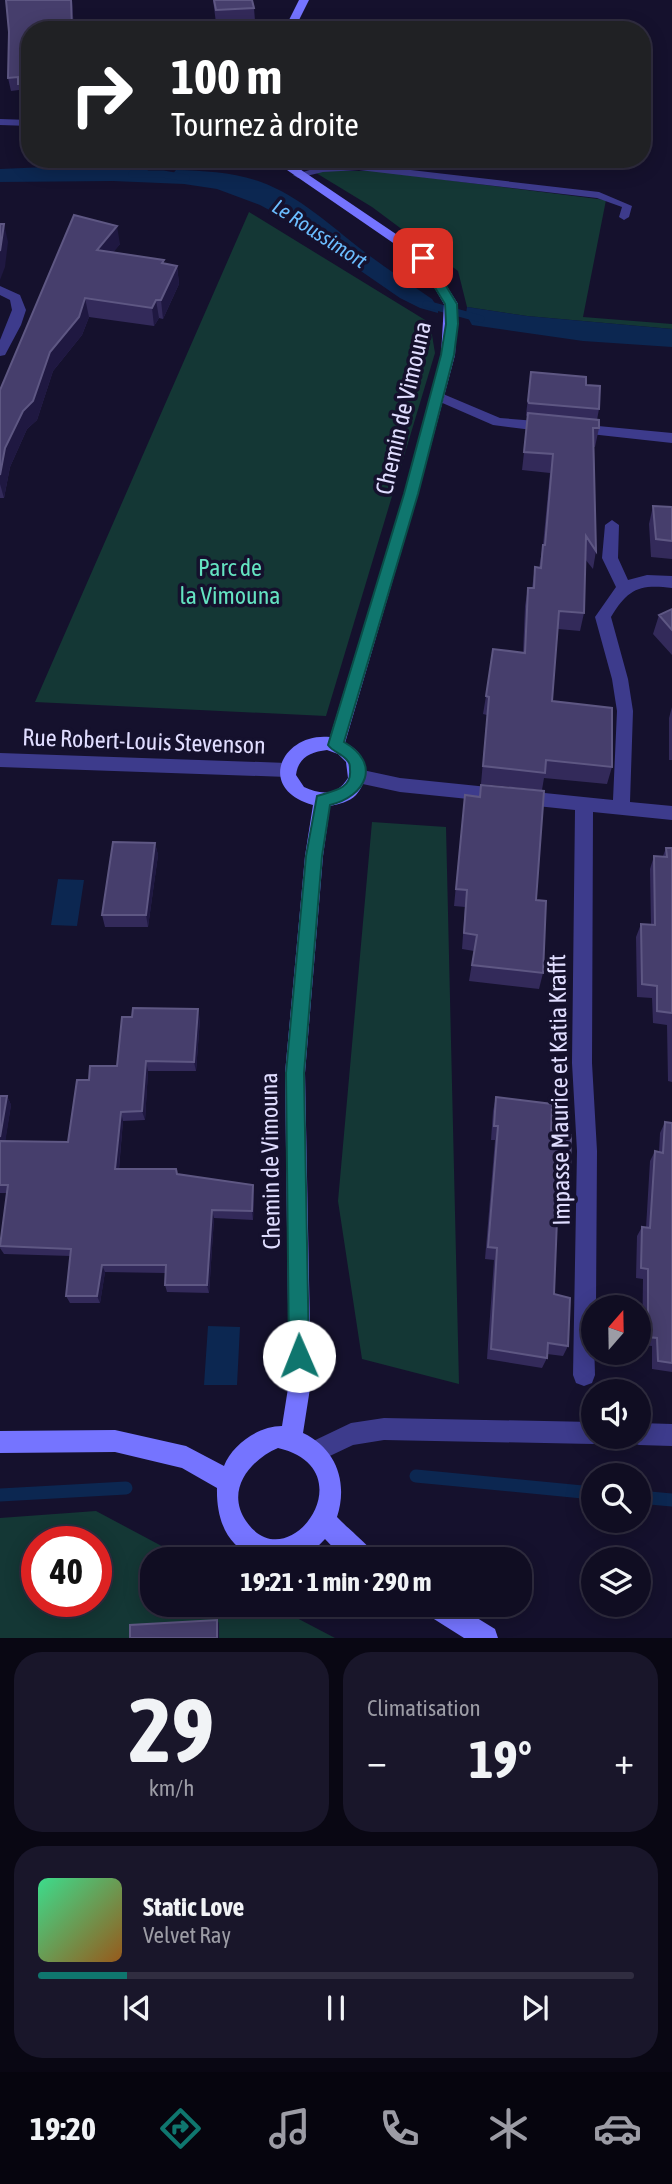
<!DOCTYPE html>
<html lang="fr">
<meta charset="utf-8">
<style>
body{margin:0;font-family:"Asap Condensed",sans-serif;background:#19162a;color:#f1f3f6;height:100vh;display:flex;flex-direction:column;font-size:26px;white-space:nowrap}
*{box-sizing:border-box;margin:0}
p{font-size:23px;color:#9c9ca5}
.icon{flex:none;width:38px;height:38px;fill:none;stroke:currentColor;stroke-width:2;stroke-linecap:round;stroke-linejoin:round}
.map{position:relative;height:1638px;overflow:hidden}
.side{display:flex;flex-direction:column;gap:14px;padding:14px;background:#090713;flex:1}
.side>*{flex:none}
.guide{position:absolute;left:21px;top:21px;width:630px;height:147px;border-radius:28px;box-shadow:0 4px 18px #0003,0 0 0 2px #302d40;background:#202124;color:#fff;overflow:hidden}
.needle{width:46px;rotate:20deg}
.controls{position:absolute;left:581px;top:1295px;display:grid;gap:14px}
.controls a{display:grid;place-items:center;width:70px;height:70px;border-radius:50%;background:#100d22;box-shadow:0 4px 18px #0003,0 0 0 2px #302d40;font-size:35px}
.speed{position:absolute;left:21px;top:1526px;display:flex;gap:14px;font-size:35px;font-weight:700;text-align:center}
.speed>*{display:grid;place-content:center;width:91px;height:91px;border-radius:50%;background:#100d22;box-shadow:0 4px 18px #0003,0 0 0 2px #302d40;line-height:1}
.speed .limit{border:10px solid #d22;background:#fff;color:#111}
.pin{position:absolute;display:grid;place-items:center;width:60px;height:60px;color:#fff;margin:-30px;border-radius:14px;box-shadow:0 4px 10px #0006}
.me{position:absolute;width:77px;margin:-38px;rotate:359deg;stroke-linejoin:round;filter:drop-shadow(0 0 5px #0008)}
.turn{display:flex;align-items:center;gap:24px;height:147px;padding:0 35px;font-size:32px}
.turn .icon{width:91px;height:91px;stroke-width:2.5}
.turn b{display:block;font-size:49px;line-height:60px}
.big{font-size:52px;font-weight:700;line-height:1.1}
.side .tile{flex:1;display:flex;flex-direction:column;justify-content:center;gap:10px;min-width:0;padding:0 24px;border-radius:28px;background:#19162a}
.side .dial{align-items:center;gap:0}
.dial b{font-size:91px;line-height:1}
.song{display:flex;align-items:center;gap:21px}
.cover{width:84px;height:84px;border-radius:10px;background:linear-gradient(135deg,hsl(150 70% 55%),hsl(30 70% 35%))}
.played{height:7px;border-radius:4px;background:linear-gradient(90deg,#0f766e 15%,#302d40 15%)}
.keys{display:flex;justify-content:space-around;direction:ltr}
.heat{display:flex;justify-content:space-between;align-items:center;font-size:38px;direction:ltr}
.side .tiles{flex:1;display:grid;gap:14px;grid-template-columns:1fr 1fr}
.tile:last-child{grid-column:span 2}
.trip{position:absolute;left:140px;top:1547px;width:392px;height:70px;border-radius:28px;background:#100d22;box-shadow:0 4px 18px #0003,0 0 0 2px #302d40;font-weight:700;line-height:70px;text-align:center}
.tab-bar{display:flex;height:112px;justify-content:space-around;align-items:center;background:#06050e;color:#9c9ca5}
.tab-bar .icon{width:49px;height:49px}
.tab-bar .selected{color:#0f766e}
.tab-bar b{font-size:32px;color:#f1f3f6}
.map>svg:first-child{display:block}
</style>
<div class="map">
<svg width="672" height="1638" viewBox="0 0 672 1638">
<rect width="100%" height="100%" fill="#15112d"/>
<path fill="#143735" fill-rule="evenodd" d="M300,159H329L345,171H375L606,200L583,317L672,324V329L527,316L467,307L458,271L372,207L303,165Z
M249,212L430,323L435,353L326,716L35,702Z
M372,822L446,827L459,1384L362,1359L338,1201Z
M96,1511L186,1559H152V1605H272L335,1638H0V1518ZM37,1542H96V1601H37Z"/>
<path fill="#0c2751" d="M70,166L148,169L147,176L170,177L176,170C205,171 233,172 261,182C299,196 330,225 362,250C385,268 409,283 432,299L438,308V313L420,308L400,298L284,218L260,205L217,189L184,184L113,181L0,182V169Z
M467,307L527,316L672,329V347L583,341L472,325L466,314Z
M58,879L84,880L77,926L51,925Z
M208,1326L240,1327L237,1385H204Z"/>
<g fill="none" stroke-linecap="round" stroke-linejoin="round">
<path stroke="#0c2751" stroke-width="7" d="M132,174H163L186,178
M426,304L481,319"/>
<path stroke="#0c2751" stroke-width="13" d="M416,1476L593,1493
M0,1495L126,1488
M639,1497L672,1500"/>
<path fill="#3d3b8c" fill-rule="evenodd" d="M359,164L599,192L632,206L629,217L624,220L619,217L622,207L597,198L359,170L323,172L298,178L293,175L323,166Z"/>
<path fill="#3d3b8c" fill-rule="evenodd" d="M0,119L30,120V126L0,125Z
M0,286L20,295L26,310L21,325L5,355L0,356V340L12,310L10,300L0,295Z
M436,391L500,418L549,422L556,427L549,432L493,425L431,398V392Z
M577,424L672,433V443L572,432L570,429Z
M612,520L619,525L618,558L628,580L647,575L672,576V588C639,584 628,589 611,617L628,679L633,711L630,802L672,806V820L593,812L592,1063L597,1151L596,1307H593L595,1375L592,1383L584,1386L576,1383L573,1375L577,1151L572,1063L575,810L400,792L358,783L352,781L349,776L352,771L358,769L400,778L613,800L617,711L612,679L595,617L616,587L602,558L605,525Z
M0,753L287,763L293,765L296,770L293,775L287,777L0,767Z
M384,1418L593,1422V1437H603L601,1441L593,1444L384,1440L353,1445L315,1463L307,1460L304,1452L307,1444L351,1423Z
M639,1423L672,1424V1446L639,1445L631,1442L629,1437H639Z"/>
<path fill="#7574ff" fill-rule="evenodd" d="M299,0H309L294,30H284Z
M271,159H285L427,255L458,304L455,355L418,494L345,743C367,752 372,777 356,795C349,802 339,804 330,806L323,856L305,1073L311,1382L303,1433C337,1449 348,1483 337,1517C348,1529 372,1547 377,1559H344L325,1539C311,1555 296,1559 275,1559C233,1559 216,1527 217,1488L182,1468L115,1452L0,1453V1431L115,1430L186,1446L224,1466C232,1445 258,1426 282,1426L289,1382L285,1073L305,856L313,805C255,789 282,732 330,737L404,494L441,355L444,304L418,260ZM327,750L338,754L346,762L348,778C337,796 321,795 304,787L296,775C298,758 310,752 327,750ZM278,1448C369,1469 288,1583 246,1521C225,1490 250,1460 278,1448Z
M423,1605H456L495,1629L498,1638H464L426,1614Z"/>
</g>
<path fill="#332a5a" d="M6,0H72L74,30H30V97H21L19,90L11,91L8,78L9,32Z
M213,0H252L254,8L255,21L216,23Z
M74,215L120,244L113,252L164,260V264L177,266L179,284L163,319L159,318L154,326L89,317L82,335L53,371L37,420L27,429L10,467L4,498H0V390Z
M531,372L586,385L599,409L597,420L599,428L595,447H594L596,551L593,569L585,559L584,613L580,631L558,629L552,701L612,767L607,784L544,778L542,790L481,784L487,715L483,714L486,696L523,653L525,606L528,588H532L535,567L539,568L543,545L550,473L522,470L528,418L526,415Z
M653,506L672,507V559L651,557L649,524Z
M672,609V655L653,634L659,615Z
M672,707V760H669V718Z
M481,785L536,900L543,973L539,989L469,981L474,951L462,949L465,907L454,906L463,813L480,796Z
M155,843L158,855L148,927H105L102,915Z
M666,848H672V1082L668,1081L667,1025L653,1023L652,998L637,997L636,937L641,924L651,925L650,869L654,856H663Z
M200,1019L196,1071H148L145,1120L123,1121L119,1169L178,1174L253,1185L254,1194L253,1220L214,1218L209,1293L167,1292L165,1285V1273L105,1272L100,1303H70L66,1296L71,1256L4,1254L0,1248L7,1193H0V1096H7L11,1105L5,1141L68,1142L89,1080L117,1066Z
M496,1097L551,1131L570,1172L566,1185L559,1184L554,1294L568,1346L563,1356L547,1354V1358L542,1368L487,1359L494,1260L485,1259L495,1140H491L493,1111Z
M665,1122L672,1123V1372L652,1369V1346L642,1345L643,1279L636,1278L637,1236L642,1227L646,1228L650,1161L655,1151L659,1152L660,1133Z"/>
<path fill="#1f1841" d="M71,0H72L74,30H72V28Z
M4,224L8,242L5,267L0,280V251Z
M117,226L120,244L100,269L97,250Z
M177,266L179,284L163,319L161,300Z
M85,298L89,317L82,335L53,371L37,420L27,429L10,467L4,498L0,484V475L5,448L50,352Z
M156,300L159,318L154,326L152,308Z
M155,843L158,855L148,927L146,915Z
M198,1009L200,1019L196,1071L194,1062Z
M146,1061L148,1071L145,1120L142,1111Z
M7,1096L11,1105L4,1150L0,1143V1137Z
M121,1112L123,1121L118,1177L115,1169Z
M253,1185L254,1194L253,1220L252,1211Z
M212,1210L214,1218L209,1293L207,1285Z
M102,1265L105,1272L100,1303L97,1296Z
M217,1620L219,1623V1638H217Z"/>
<path fill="#463e6c" stroke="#5e5783" stroke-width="2" d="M6,0H71L72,28L57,29V30H30V84H18V77L8,78L9,32Z
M214,0H252L254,8L216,10Z
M74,215L117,226L97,250L164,260L162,263L177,266L161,300H156L152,308L85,298L79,317L50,352L33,401L23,411L5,448L0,475V390Z
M0,224H4L0,251Z
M531,372L586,377V385L600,386L599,409L529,403L528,401Z
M528,413L599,420V428H593L596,551L586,536L584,613L559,611L552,701L612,708V767L546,760L545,773L483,766L489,697L486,696L493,649L525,653L528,588H534L535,567L541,568L543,545H545L553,454L524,452Z
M653,506L672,507V541L656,539Z
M672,609V630L659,615Z
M481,785L544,791L536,900L546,901L543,973L472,965L477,935L464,933L467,890L456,889L465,795L480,797Z
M113,842L155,843L146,915H102Z
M666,848H672V1014V1013L657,1011V986L642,984L641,924L655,925L654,856L667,857Z
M133,1008L198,1009L194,1062L146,1061L142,1111L121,1112L115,1169H176L177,1174L253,1185L252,1211L212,1210L207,1285H165L166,1265H102L97,1296H66L71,1249L0,1246L8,1185H0V1141L68,1142L77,1080H89L90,1066H117L122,1017H132Z
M0,1096H7L0,1137Z
M496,1097L552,1104L551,1131L571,1135L570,1172L559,1170L554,1294L570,1298L568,1346L548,1343L547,1358L491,1349L497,1248L488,1247L498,1126H494Z
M665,1122L672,1123V1363L658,1361L657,1338L648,1337V1269L641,1268L642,1227L650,1228L655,1151L663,1153Z
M217,1620V1638H130V1625Z"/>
<path fill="#0f766e" stroke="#0a4d48" stroke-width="2" d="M423,254L429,258L457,304L458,324L454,355L418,494L344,742C382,764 366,796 330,805L322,856L304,1073L309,1356L307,1364L299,1366L292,1364L289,1356L286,1073L306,856L317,796C331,791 352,790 350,770C350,765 350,763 346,759C341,753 333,752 328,745L404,494L441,355L446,324L445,304L417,258Z"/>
<g text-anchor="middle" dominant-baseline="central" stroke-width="7" stroke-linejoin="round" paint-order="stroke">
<g font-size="21" font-style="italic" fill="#6bbdff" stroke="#15112d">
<text transform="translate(320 233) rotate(33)">Le Roussimort</text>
</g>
<g font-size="24" fill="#e0ddff" stroke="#15112d">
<text transform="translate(403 408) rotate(-77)">Chemin de Vimouna</text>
<text transform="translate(144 741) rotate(2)">Rue Robert-Louis Stevenson</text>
<text transform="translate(559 1090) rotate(-91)">Impasse Maurice et Katia Krafft</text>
<text transform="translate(270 1161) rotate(-91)">Chemin de Vimouna</text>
</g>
<g font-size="24" fill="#64e3c1" stroke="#15112d">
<text x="230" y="567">Parc de<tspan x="230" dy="28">la Vimouna</tspan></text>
</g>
</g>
</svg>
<div class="controls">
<a><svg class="needle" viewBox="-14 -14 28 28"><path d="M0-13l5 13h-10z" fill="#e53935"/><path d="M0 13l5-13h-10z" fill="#9c9ca5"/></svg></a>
<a><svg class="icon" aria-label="sound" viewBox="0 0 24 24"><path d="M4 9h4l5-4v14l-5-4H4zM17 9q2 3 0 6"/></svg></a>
<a><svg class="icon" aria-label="search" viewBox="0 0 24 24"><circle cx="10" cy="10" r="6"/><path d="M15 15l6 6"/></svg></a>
<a><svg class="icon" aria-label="layers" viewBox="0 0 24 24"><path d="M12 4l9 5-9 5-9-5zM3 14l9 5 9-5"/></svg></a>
</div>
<div class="speed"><div class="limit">40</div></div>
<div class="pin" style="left:423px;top:258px;background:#d93025"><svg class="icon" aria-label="arrive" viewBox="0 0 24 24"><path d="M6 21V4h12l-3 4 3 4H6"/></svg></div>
<svg class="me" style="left:299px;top:1356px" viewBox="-20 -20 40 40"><circle r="19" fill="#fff"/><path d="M0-13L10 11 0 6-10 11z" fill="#0f766e"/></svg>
<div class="trip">19:21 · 1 min · 290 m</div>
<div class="guide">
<div class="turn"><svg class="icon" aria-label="right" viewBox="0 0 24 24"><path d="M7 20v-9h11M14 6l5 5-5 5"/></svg><div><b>100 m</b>Tournez à droite</div></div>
</div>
</div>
<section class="side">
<div class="tiles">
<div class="tile dial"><b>29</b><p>km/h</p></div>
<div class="tile"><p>Climatisation</p>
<div class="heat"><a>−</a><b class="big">19°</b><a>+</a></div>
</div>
<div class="tile">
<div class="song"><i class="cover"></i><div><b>Static Love</b><p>Velvet Ray</p></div></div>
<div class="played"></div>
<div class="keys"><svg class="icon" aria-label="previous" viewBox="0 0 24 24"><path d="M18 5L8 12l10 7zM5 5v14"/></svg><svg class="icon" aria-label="pause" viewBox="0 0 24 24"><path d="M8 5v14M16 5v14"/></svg><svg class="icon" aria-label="next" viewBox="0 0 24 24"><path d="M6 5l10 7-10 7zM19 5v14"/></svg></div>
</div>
</div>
</section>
<nav class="tab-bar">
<b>19:20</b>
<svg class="icon selected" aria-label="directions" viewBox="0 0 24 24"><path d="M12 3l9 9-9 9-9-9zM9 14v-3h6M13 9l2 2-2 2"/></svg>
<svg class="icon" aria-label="music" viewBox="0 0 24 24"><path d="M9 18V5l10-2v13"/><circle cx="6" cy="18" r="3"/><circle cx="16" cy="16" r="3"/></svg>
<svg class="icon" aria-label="phone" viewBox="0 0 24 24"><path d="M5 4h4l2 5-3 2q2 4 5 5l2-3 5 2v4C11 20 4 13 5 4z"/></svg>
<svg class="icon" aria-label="climate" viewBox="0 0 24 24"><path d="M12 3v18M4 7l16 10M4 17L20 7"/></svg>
<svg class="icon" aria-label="car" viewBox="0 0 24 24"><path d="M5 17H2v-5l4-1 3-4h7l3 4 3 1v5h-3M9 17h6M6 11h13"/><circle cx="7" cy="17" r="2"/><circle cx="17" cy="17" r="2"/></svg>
</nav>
